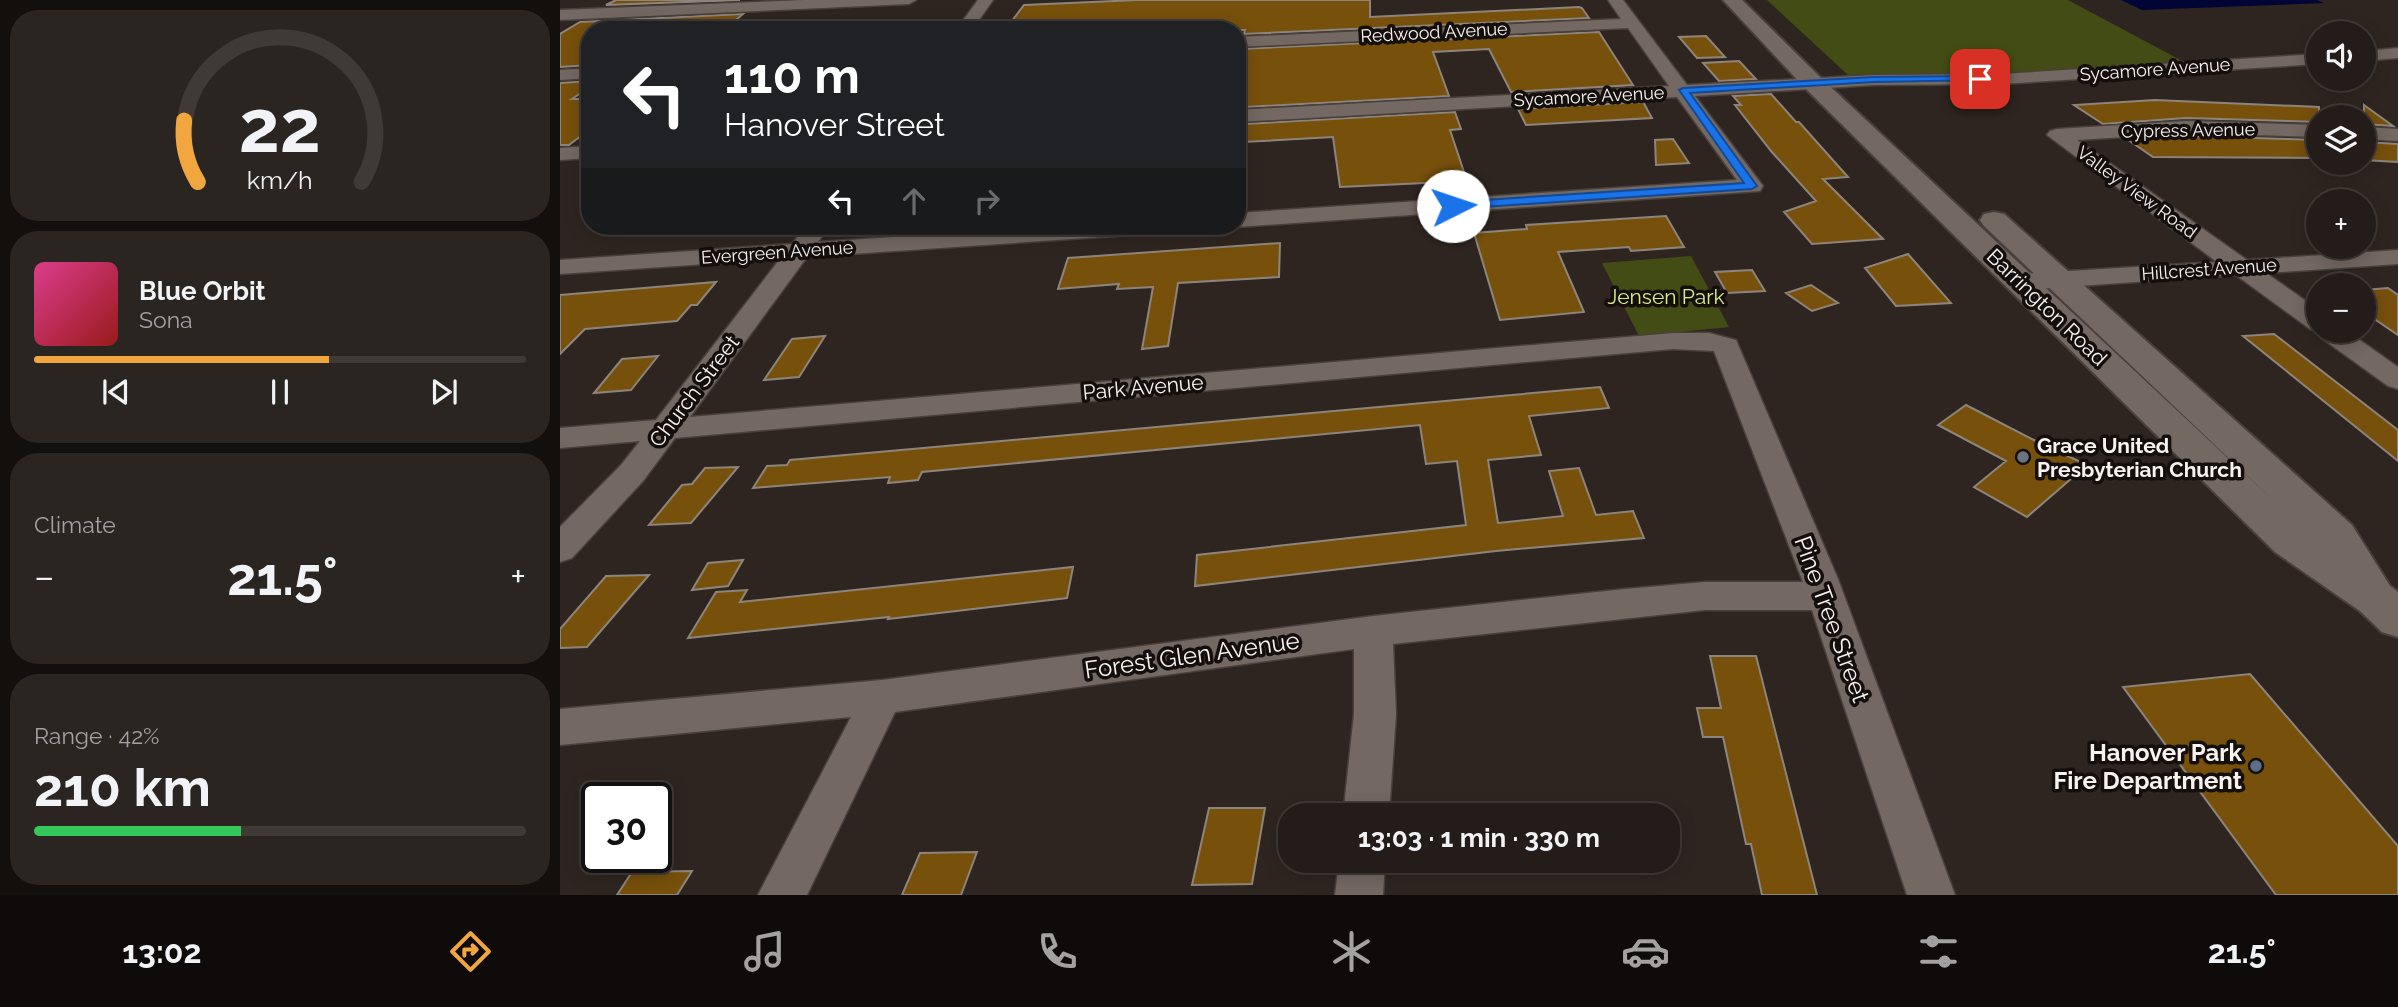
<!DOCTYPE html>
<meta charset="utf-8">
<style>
body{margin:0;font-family:Raleway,sans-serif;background:#2b2521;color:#f1f3f6;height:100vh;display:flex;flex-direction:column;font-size:26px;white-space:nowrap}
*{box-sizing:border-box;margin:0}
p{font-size:23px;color:#a3a1a2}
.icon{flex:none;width:38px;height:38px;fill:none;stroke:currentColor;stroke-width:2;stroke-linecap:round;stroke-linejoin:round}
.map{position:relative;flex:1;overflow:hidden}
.panel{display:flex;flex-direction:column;gap:10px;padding:10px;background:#130f0d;width:560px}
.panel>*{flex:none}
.banner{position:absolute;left:21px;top:21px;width:665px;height:214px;border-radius:28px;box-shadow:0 4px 18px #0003,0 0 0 2px #403a37;background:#202124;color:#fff;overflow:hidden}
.fabs{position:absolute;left:1746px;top:21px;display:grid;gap:14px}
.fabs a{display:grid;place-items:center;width:70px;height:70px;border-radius:50%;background:#231c18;box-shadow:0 4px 18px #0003,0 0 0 2px #403a37;font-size:35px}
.speed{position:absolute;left:21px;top:782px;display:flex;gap:14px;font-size:35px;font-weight:700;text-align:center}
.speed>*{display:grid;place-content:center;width:91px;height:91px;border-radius:50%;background:#231c18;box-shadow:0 4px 18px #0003,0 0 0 2px #403a37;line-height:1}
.speed .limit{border:4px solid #111;border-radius:10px;background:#fff;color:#111}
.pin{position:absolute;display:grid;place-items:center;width:60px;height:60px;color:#fff;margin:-30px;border-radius:14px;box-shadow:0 4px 10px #0006}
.me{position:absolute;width:77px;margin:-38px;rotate:86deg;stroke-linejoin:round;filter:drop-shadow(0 0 5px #0008)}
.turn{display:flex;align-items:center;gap:24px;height:147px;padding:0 28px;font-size:32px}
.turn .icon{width:91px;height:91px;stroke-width:2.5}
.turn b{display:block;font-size:49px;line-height:60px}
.lanes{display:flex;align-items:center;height:66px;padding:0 28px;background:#0003;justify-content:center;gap:35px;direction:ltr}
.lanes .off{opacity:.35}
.big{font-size:52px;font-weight:700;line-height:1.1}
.panel .tile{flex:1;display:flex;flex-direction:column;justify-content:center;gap:10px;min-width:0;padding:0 24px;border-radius:28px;background:#2b2521}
.panel .dial{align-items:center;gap:0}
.dial svg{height:182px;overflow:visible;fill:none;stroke:#403a37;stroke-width:7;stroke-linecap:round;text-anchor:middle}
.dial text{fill:#f1f3f6;stroke:none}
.song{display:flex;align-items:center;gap:21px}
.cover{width:84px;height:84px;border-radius:10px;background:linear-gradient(135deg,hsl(330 70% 55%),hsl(0 70% 35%))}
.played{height:7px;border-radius:4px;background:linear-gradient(90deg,#f1a63f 60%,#403a37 60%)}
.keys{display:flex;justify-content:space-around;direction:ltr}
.heat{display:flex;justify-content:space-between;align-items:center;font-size:38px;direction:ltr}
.charge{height:10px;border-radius:5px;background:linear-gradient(90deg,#34c759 42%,#403a37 0)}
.trip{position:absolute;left:718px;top:803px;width:402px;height:70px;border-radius:28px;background:#231c18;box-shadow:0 4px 18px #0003,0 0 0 2px #403a37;font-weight:700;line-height:70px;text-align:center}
.tab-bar{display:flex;height:112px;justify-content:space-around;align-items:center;background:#0e0b0a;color:#a3a1a2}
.tab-bar .icon{width:49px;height:49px}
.tab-bar .current{color:#f1a63f}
.tab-bar b{font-size:32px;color:#f1f3f6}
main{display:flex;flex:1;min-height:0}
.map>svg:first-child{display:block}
</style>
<main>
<section class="panel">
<div class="tile dial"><svg viewBox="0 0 100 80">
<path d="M14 69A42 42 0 1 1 86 69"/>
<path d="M14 69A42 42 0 0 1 8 42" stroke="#f1a63f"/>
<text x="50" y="56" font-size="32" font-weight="700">22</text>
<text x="50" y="72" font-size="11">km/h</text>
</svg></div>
<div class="tile">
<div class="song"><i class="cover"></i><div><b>Blue Orbit</b><p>Sona</p></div></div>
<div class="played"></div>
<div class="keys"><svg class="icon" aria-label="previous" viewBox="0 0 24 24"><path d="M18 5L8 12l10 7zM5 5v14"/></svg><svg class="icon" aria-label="pause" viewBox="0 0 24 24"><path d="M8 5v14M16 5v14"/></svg><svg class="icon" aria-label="next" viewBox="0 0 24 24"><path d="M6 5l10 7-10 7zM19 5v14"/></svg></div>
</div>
<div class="tile"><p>Climate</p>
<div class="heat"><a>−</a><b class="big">21.5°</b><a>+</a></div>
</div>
<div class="tile"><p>Range · 42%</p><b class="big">210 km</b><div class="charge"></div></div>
</section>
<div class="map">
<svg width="1838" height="895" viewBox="0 0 1838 895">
<rect width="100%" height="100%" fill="#2f2520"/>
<path fill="#434c14" d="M1207,0H1508L1628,64L1482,73L1288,75Z
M1131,256L1169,327L1079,336L1042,263Z"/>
<path fill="#000535" d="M1561,0H1757L1764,3L1582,10Z"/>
<path fill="#77500b" stroke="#8d857c" stroke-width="2" d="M56,0H180L46,5Z
M577,0H810V17L1019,7L1022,8L1029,18L684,34L685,30H445L464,5Z
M183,14L171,24L83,30H30V65L0,67V34L20,22Z
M1039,32L1073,85L951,92L929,49L873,52L889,96L686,107L687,99L677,100V61L680,49Z
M1146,36L1165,57L1137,58L1119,37Z
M1179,61L1196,79L1159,81L1143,63Z
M30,81V87L12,99H30V129L9,145H0V83Z
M1211,94L1236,122H1239L1288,177L1263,179L1323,239L1252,244L1224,212L1256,201L1211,151L1175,105H1181L1173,96Z
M1595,100L1759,107V122L1626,118L1543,124L1514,105Z
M1083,102L1092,118L966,125L958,109Z
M1804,105L1833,126L1804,124Z
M895,112L901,129L890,130L907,181L780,187L773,137L684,142L685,124Z
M1626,136L1759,140V158L1593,157L1567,139Z
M1113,139L1129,163L1096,165L1095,140Z
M1804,142L1838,144V162L1804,160Z
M1106,216L1124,247L1071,251L1069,247L998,252L1024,312L940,320L914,233L967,229L966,225Z
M720,243L719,277L618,283L608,346L582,349L593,287L557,289L559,284L498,289L508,258Z
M1348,254L1391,303L1336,306L1305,268Z
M1192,270L1205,291L1167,293L1155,272Z
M156,282L137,305H131L117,321L25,329L0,354V295Z
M1251,285L1278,303L1252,311L1226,293Z
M1828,288L1838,295V335L1804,312V290Z
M1714,334L1838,430V461L1683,336Z
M265,336L239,377L204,380L232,339Z
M98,356L71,390L34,393L62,359Z
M1040,387L1049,408L969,416L981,455L928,460L938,523L1003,516L989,471L1019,468L1036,515L1073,511L1084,538L936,551L635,586L637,555L906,525L897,461L866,464L860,425L362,472L358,480L328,483L330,477L193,488L207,466L227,465L230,460Z
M1406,405L1474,440L1527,465L1467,517L1414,487L1446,461L1378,425Z
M178,467L131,523L89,525L122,485L132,484L145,468Z
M183,560L168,586L132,590L148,563Z
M513,567L507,598L328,619L329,617L128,638L156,592L187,590L180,602Z
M89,575L27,647L0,648V629L46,576Z
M1150,656H1196L1257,895H1202L1191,844H1186L1163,737H1143L1137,708H1161Z
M1690,674L1838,846V895H1716L1563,687Z
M649,808H705L692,884L632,885Z
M417,852L401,895H342L360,853Z
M132,871L117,895H57L72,872Z"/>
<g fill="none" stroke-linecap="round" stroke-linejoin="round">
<g stroke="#49403c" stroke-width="3">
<path id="street" d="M244,0H356L349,4L0,20V10Z
M418,0H433L412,30H396Z
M1048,0H1063L1127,85L1314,75L1442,74L1759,54V64L1442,84L1314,85L1135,96L1203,186L1200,191L677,227L672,226H677V213L1177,180L1117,97L677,122V110L1109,86L1068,28L677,47V37L1061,19Z
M1838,48V58L1804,61V51Z
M30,68V78L0,80V70Z
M1626,121L1759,125V137L1626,133L1517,140L1687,260L1838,250V264L1706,273L1759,310V331H1787L1838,367V389L1828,386L1760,337L1757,331L1750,329L1676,275L1461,290L1452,287L1448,282L1452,277L1461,274L1657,262L1487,135L1490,131L1497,129Z
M1804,127L1838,129V141L1804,139Z
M30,146V158L0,160V148Z
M246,226H269L258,242L501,226H613L609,231L601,233L247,257L130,417L1113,333H1149L1176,340L1278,579L1395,895H1347L1252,610H1145L833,644L836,714L829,816H783L794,714V649L335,712L247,895H198L291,717L0,745V709L322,680L813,616L1065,589L1145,582H1243L1154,351L1113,349L115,438L83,481L12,558L0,562V527L61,465L80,441L0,448V428L96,420L220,259L0,274V260L232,244Z
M779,861H825L823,895H775Z"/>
</g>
<g stroke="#49403c" stroke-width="4">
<path id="secondary" d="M1163,0H1182L1261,78L1715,502L1424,226L1420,220L1424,214L1434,212L1444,214L1792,525L1830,586L1838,592V637L1822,632L1800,611L1715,552L1245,88Z"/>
</g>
<use href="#street" fill="#746862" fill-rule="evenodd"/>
<use href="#secondary" fill="#746862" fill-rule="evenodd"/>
</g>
<path fill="#1a73e8" stroke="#114b97" stroke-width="2" d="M1420,76L1423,77V80L1314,82L1130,93L1197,186L1192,189L893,209L888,206L893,202L1184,183L1119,90L1123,88L1314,77Z"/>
<circle fill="#6b7280" stroke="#140f0d" stroke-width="2.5" cx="1463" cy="457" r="7"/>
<circle fill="#5c6f8a" stroke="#140f0d" stroke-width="2.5" cx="1696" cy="766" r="7"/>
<g text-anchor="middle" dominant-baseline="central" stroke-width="7" stroke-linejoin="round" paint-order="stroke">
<g font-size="18" fill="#f9f2ef" stroke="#140f0d">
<text transform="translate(874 32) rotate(-3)">Redwood Avenue</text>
<text transform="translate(1595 69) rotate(-4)">Sycamore Avenue</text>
<text transform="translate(1029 96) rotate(-3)">Sycamore Avenue</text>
<text transform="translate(1628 130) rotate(-1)">Cypress Avenue</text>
<text transform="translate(1577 192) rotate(36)">Valley View Road</text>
<text transform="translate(217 252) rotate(-4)">Evergreen Avenue</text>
<text transform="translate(1649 269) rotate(-4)">Hillcrest Avenue</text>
</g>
<g font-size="21" fill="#d9ec8a" stroke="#140f0d">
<text x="1106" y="296">Jensen Park</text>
</g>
<g font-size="21" fill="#f9f2ef" stroke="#140f0d">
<text transform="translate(1487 307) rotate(44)">Barrington Road</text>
<text transform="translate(583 387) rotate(-5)">Park Avenue</text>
<text transform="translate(134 391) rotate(-53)">Church Street</text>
</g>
<g font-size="21" font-weight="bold" fill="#f9f2ef" stroke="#140f0d" text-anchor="start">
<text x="1477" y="445">Grace United<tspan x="1477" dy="24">Presbyterian Church</tspan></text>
</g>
<g font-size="24" fill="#f9f2ef" stroke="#140f0d">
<text transform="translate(1272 619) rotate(70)">Pine Tree Street</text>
<text transform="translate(632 655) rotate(-8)">Forest Glen Avenue</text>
</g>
<g font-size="24" font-weight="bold" fill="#f9f2ef" stroke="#140f0d" text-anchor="end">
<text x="1682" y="752">Hanover Park<tspan x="1682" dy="28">Fire Department</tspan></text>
</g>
</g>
</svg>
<div class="fabs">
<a><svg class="icon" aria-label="sound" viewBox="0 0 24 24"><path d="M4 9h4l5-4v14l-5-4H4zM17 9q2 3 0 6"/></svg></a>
<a><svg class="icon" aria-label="layers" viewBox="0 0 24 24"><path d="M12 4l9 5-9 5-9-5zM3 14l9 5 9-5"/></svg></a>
<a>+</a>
<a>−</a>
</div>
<div class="speed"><div class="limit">30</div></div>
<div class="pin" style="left:1420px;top:79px;background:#d93025"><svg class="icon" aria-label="arrive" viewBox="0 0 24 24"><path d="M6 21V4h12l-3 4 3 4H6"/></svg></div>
<svg class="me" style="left:893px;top:206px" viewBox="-20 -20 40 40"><circle r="19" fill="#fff"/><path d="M0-13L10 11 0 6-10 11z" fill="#1a73e8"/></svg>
<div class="trip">13:03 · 1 min · 330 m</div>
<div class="banner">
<div class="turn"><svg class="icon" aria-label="left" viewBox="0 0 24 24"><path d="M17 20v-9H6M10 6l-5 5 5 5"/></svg><div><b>110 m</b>Hanover Street</div></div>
<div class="lanes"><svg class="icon" aria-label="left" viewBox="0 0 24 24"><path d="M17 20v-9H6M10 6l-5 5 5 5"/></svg><svg class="icon off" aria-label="ahead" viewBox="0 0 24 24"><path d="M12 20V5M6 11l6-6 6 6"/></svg><svg class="icon off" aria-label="right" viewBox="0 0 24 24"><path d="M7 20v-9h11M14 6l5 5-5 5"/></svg></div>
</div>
</div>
</main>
<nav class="tab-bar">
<b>13:02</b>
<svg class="icon current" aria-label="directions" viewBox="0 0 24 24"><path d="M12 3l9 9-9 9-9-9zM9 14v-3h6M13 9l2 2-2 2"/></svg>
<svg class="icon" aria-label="music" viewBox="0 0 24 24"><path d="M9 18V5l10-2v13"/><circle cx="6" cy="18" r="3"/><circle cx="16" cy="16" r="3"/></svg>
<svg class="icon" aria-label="phone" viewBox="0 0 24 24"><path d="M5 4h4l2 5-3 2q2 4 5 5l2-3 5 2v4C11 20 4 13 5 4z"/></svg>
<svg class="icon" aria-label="climate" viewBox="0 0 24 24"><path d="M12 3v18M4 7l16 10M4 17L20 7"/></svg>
<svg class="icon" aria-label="car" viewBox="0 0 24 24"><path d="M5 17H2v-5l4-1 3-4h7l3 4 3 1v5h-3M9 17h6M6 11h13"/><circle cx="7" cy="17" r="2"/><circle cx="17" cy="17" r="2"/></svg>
<svg class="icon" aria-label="filters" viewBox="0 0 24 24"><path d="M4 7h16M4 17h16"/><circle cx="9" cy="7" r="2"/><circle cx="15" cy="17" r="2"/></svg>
<b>21.5°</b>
</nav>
